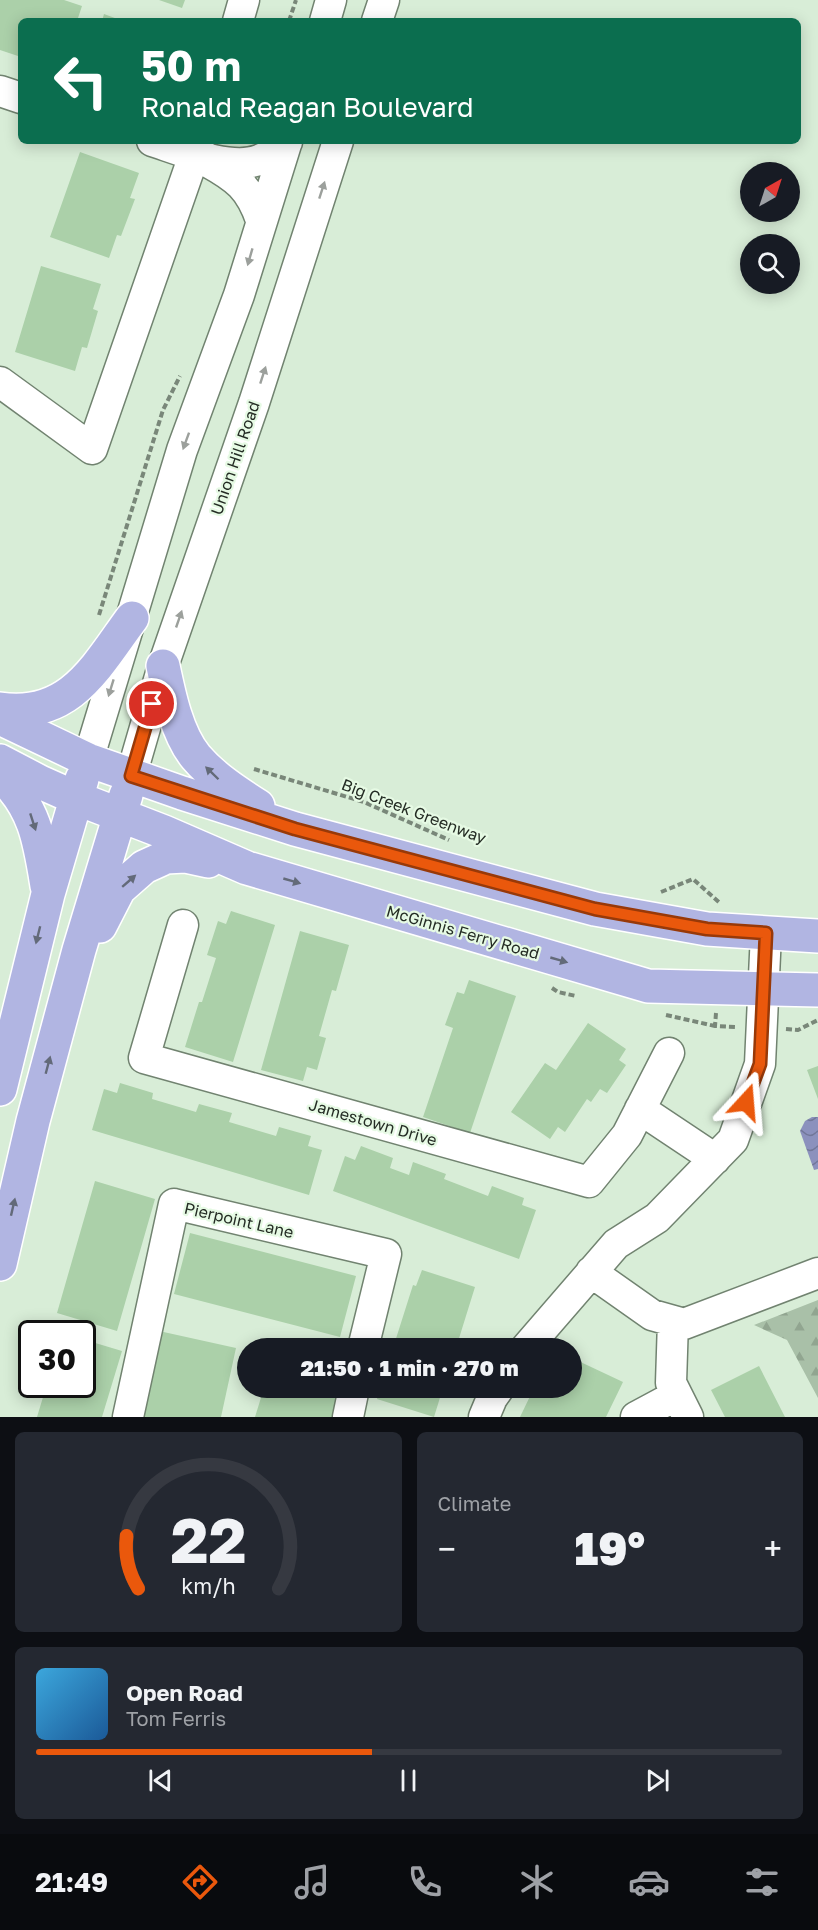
<!DOCTYPE html>
<meta charset="utf-8">
<style>
body{margin:0;font-family:"Golos Text",sans-serif;background:#242831;color:#f1f3f6;height:100vh;display:flex;flex-direction:column;font-size:22px;white-space:nowrap}
*{box-sizing:border-box;margin:0}
p{font-size:20px;color:#9ea1a6}
.icon{flex:none;width:33px;height:33px;fill:none;stroke:currentColor;stroke-width:2;stroke-linecap:round;stroke-linejoin:round}
.map{position:relative;height:1417px;overflow:hidden}
.details{display:flex;flex-direction:column;gap:15px;padding:15px;background:#0d0f14;flex:1}
.details>*{flex:none}
.guide{position:absolute;left:18px;top:18px;width:783px;height:126px;border-radius:9px;box-shadow:0 3px 15px #0003;background:#0b6e4f;color:#fff;overflow:hidden}
.needle{width:39px;rotate:39deg}
.tools{position:absolute;left:740px;top:162px;display:grid;gap:12px}
.tools a{display:grid;place-items:center;width:60px;height:60px;border-radius:50%;background:#171b24;box-shadow:0 3px 15px #0003;font-size:30px}
.speed{position:absolute;left:18px;top:1320px;display:flex;gap:12px;font-size:30px;font-weight:700;text-align:center}
.speed>*{display:grid;place-content:center;width:78px;height:78px;border-radius:50%;background:#171b24;box-shadow:0 3px 15px #0003;line-height:1}
.speed .limit{border:3px solid #111;border-radius:9px;background:#fff;color:#111}
.pin{position:absolute;display:grid;place-items:center;width:51px;height:51px;color:#fff;margin:-26px;border:3px solid #fff;border-radius:50%;box-shadow:0 2px 6px #0007}
.me{position:absolute;width:66px;margin:-33px;rotate:19deg;stroke-linejoin:round;filter:drop-shadow(0 0 4px #0008)}
.turn{display:flex;align-items:center;gap:21px;height:126px;padding:0 24px;font-size:27px}
.turn .icon{width:78px;height:78px;stroke-width:2.5}
.turn b{display:block;font-size:42px;line-height:51px}
.big{font-size:45px;font-weight:800;line-height:1.1}
.details .tile{flex:1;display:flex;flex-direction:column;justify-content:center;gap:9px;min-width:0;padding:0 21px;border-radius:9px;background:#242831}
.details .dial{align-items:center;gap:0}
.dial svg{height:156px;overflow:visible;fill:none;stroke:#363941;stroke-width:7;stroke-linecap:round;text-anchor:middle}
.dial text{fill:#f1f3f6;stroke:none}
.song{display:flex;align-items:center;gap:18px}
.cover{width:72px;height:72px;border-radius:9px;background:linear-gradient(135deg,hsl(200 70% 55%),hsl(210 70% 35%))}
.played{height:6px;border-radius:3px;background:linear-gradient(90deg,#ea580c 45%,#363941 45%)}
.keys{display:flex;justify-content:space-around;direction:ltr}
.heat{display:flex;justify-content:space-between;align-items:center;font-size:33px;direction:ltr}
.details .tiles{flex:1;display:grid;gap:15px;grid-template-columns:1fr 1fr}
.tile:last-child{grid-column:span 2}
.trip{position:absolute;left:237px;top:1338px;width:345px;height:60px;border-radius:30px;background:#171b24;box-shadow:0 3px 15px #0003;font-weight:800;line-height:60px;text-align:center}
.tab-bar{display:flex;height:96px;justify-content:space-around;align-items:center;background:#090b0e;color:#9ea1a6}
.tab-bar .icon{width:42px;height:42px}
.tab-bar .on{color:#ea580c}
.tab-bar b{font-size:27px;color:#f1f3f6}
.map>svg:first-child{display:block}
</style>
<div class="map">
<svg width="818" height="1417" viewBox="0 0 818 1417">
<defs>
<pattern id="forest-firs" width="22" height="20" patternUnits="userSpaceOnUse" patternTransform="scale(1.5)"><rect width="22" height="20" fill="#a9c0a8"/><path d="M5 1l3.5 6h-7zM16 11l3.5 6h-7z" fill="#91a590"/></pattern>
<pattern id="water-waves" width="16" height="10" patternUnits="userSpaceOnUse" patternTransform="scale(1.5)"><rect width="16" height="10" fill="#8b91bd"/><path d="M0 5q4-4 8 0t8 0" fill="none" stroke="#717799"/></pattern>
</defs>
<rect width="100%" height="100%" fill="#d8edd7"/>
<path fill="url(#forest-firs)" d="M818,1300V1398L787,1340L754,1325Z"/>
<path fill="url(#water-waves)" d="M812,1117H818V1169L814,1170L800,1131L805,1121Z"/>
<path fill="#abd0a9" d="M0,0H64L82,6L77,21H21V57L0,50Z
M159,0H185L182,8Z
M104,14L123,21H102Z
M80,152L139,173L130,198L135,199L121,236L117,235L109,258L50,237Z
M41,266L101,284L93,309L98,311L87,348L82,347L75,371L15,352Z
M231,911L275,925L233,1062L185,1047L199,1002H202L216,958L207,955L218,921L226,924Z
M300,931L349,945L336,991L332,990L319,1036L326,1038L317,1070L307,1067L303,1081L261,1070Z
M469,980L516,996L470,1133L423,1117L453,1028L445,1025L457,992L464,994Z
M588,1023L626,1049L619,1060L626,1065L607,1093L600,1089L591,1102L587,1099L565,1132L558,1127L550,1139L511,1112L545,1063L556,1070Z
M818,1066V1099L807,1070Z
M120,1083L153,1093L152,1099L196,1112L199,1104L232,1113L229,1122L276,1136L279,1127L311,1136L308,1146L322,1150L309,1195L92,1130L104,1089L117,1093Z
M361,1146L393,1158L390,1168L409,1175L413,1162L446,1174L444,1179L488,1196L492,1186L524,1198L522,1205L536,1210L519,1259L333,1191L345,1156L355,1160Z
M95,1181L155,1199L117,1331L57,1313Z
M190,1233L356,1276L340,1337L174,1294Z
M422,1270L475,1287L456,1348H393L413,1285L416,1286Z
M159,1331L236,1348L221,1417H140Z
M82,1339L122,1351L102,1417H37L47,1384H82Z
M572,1358L623,1382L606,1417H520L534,1388H572Z
M759,1366L785,1417H725L711,1390Z
M264,1388H344L335,1417H255Z
M380,1388H443L434,1417L377,1399Z"/>
<g fill="none" stroke-linecap="round" stroke-linejoin="round">
<g stroke="#718370" stroke-width="33">
<path id="minor" d="M238,21L244,0
M325,21L331,0
M377,21L384,0
M0,91L21,98
M152,141C180,150 230,171 259,160C269,156 278,149 287,142
M208,162C237,178 250,188 261,220
M0,382L92,449L199,141
M88,760L182,450L239,295L287,141
M131,776L163,666L254,403L338,141
M183,925L144,1058L589,1182L627,1135L669,1053
M640,1109L715,1159
M591,1272L652,1315L684,1324L818,1273
M673,1321L671,1383L688,1417
M526,1348L616,1244L657,1218L733,1140L760,1064L766,933
M128,1417L174,1204L386,1254L363,1348
M348,1417L354,1388
M484,1417L492,1398L499,1388
M636,1417L677,1395"/>
</g>
<g stroke="#fff" stroke-width="36">
<path id="major" d="M163,666C169,695 177,734 196,757C213,777 236,792 258,806
M0,709C70,719 96,667 132,618
M0,718L88,760L182,793L295,829L595,909L707,929L818,936
M0,761L40,782L76,798L164,832L247,868L648,986L818,990
M0,775C35,806 40,842 47,886
M100,926L119,889L144,867L166,857L185,856L208,861
M0,1089L48,894L82,779
M0,1264L33,1121L79,950L126,795"/>
</g>
<path stroke="#798779" stroke-width="4" stroke-dasharray="6 3" stroke-linecap="butt" d="M289,21L296,0
M99,615L163,410L180,376
M254,769L364,802L449,840
M661,892L693,879L720,903
M552,988L558,992L576,996
M716,1013L715,1026L736,1027
M666,1015L715,1026
M786,1029L798,1030L818,1020"/>
<use href="#minor" stroke="#fff" stroke-width="30"/>
<use href="#major" stroke="#b1b5e2" stroke-width="33"/>
</g>
<defs><path id="oneway-solid" d="M-6-.8H1V-3.2L6.5 0L1 3.2V.8H-6Z" transform="scale(1.5)"/></defs>
<g fill="#9ca09c">
<use href="#oneway-solid" transform="translate(322 190) rotate(-72)"/>
<use href="#oneway-solid" transform="translate(250 257) rotate(106)"/>
<use href="#oneway-solid" transform="translate(263 375) rotate(-72)"/>
<use href="#oneway-solid" transform="translate(186 441) rotate(110)"/>
<use href="#oneway-solid" transform="translate(179 619) rotate(-71)"/>
<use href="#oneway-solid" transform="translate(111 688) rotate(107)"/>
</g>
<g fill="#636a79">
<use href="#oneway-solid" transform="translate(212 773) rotate(-136)"/>
<use href="#oneway-solid" transform="translate(33 822) rotate(72)"/>
<use href="#oneway-solid" transform="translate(129 881) rotate(-41)"/>
<use href="#oneway-solid" transform="translate(292 881) rotate(16)"/>
<use href="#oneway-solid" transform="translate(38 935) rotate(104)"/>
<use href="#oneway-solid" transform="translate(559 960) rotate(16)"/>
<use href="#oneway-solid" transform="translate(48 1065) rotate(-75)"/>
<use href="#oneway-solid" transform="translate(13 1207) rotate(-77)"/>
</g>
<g fill="none" stroke-linecap="round" stroke-linejoin="round">
<g stroke="#983908" stroke-width="15">
<path id="route" d="M152,704L131,776L295,829L595,909L707,929L766,933L760,1064L746,1102"/>
</g>
<use href="#route" stroke="#ea580c" stroke-width="10"/>
</g>
<g text-anchor="middle" dominant-baseline="central" stroke-width="4.5" stroke-linejoin="round" paint-order="stroke">
<g font-size="16" fill="#242c24" stroke="#e6fae4">
<text transform="translate(235 458) rotate(-71)">Union Hill Road</text>
<text transform="translate(414 811) rotate(21)">Big Creek Greenway</text>
<text transform="translate(463 932) rotate(16)">McGinnis Ferry Road</text>
<text transform="translate(373 1122) rotate(16)">Jamestown Drive</text>
<text transform="translate(239 1220) rotate(13)">Pierpoint Lane</text>
</g>
</g>
</svg>
<div class="tools">
<a><svg class="needle" viewBox="-14 -14 28 28"><path d="M0-13l5 13h-10z" fill="#e53935"/><path d="M0 13l5-13h-10z" fill="#9ea1a6"/></svg></a>
<a><svg class="icon" aria-label="search" viewBox="0 0 24 24"><circle cx="10" cy="10" r="6"/><path d="M15 15l6 6"/></svg></a>
</div>
<div class="speed"><div class="limit">30</div></div>
<div class="pin" style="left:152px;top:704px;background:#d93025"><svg class="icon" aria-label="arrive" viewBox="0 0 24 24"><path d="M6 21V4h12l-3 4 3 4H6"/></svg></div>
<svg class="me" style="left:746px;top:1102px" viewBox="-20 -20 40 40"><path d="M0-17L14 15 0 8-14 15z" fill="#ea580c" stroke="#fff" stroke-width="4"/></svg>
<div class="trip">21:50 · 1 min · 270 m</div>
<div class="guide">
<div class="turn"><svg class="icon" aria-label="left" viewBox="0 0 24 24"><path d="M17 20v-9H6M10 6l-5 5 5 5"/></svg><div><b>50 m</b>Ronald Reagan Boulevard</div></div>
</div>
</div>
<section class="details">
<div class="tiles">
<div class="tile dial"><svg viewBox="0 0 100 80">
<path d="M14 69A42 42 0 1 1 86 69"/>
<path d="M14 69A42 42 0 0 1 8 42" stroke="#ea580c"/>
<text x="50" y="56" font-size="32" font-weight="700">22</text>
<text x="50" y="72" font-size="11">km/h</text>
</svg></div>
<div class="tile"><p>Climate</p>
<div class="heat"><a>−</a><b class="big">19°</b><a>+</a></div>
</div>
<div class="tile">
<div class="song"><i class="cover"></i><div><b>Open Road</b><p>Tom Ferris</p></div></div>
<div class="played"></div>
<div class="keys"><svg class="icon" aria-label="previous" viewBox="0 0 24 24"><path d="M18 5L8 12l10 7zM5 5v14"/></svg><svg class="icon" aria-label="pause" viewBox="0 0 24 24"><path d="M8 5v14M16 5v14"/></svg><svg class="icon" aria-label="next" viewBox="0 0 24 24"><path d="M6 5l10 7-10 7zM19 5v14"/></svg></div>
</div>
</div>
</section>
<nav class="tab-bar">
<b>21:49</b>
<svg class="icon on" aria-label="directions" viewBox="0 0 24 24"><path d="M12 3l9 9-9 9-9-9zM9 14v-3h6M13 9l2 2-2 2"/></svg>
<svg class="icon" aria-label="music" viewBox="0 0 24 24"><path d="M9 18V5l10-2v13"/><circle cx="6" cy="18" r="3"/><circle cx="16" cy="16" r="3"/></svg>
<svg class="icon" aria-label="phone" viewBox="0 0 24 24"><path d="M5 4h4l2 5-3 2q2 4 5 5l2-3 5 2v4C11 20 4 13 5 4z"/></svg>
<svg class="icon" aria-label="climate" viewBox="0 0 24 24"><path d="M12 3v18M4 7l16 10M4 17L20 7"/></svg>
<svg class="icon" aria-label="car" viewBox="0 0 24 24"><path d="M5 17H2v-5l4-1 3-4h7l3 4 3 1v5h-3M9 17h6M6 11h13"/><circle cx="7" cy="17" r="2"/><circle cx="17" cy="17" r="2"/></svg>
<svg class="icon" aria-label="filters" viewBox="0 0 24 24"><path d="M4 7h16M4 17h16"/><circle cx="9" cy="7" r="2"/><circle cx="15" cy="17" r="2"/></svg>
</nav>
